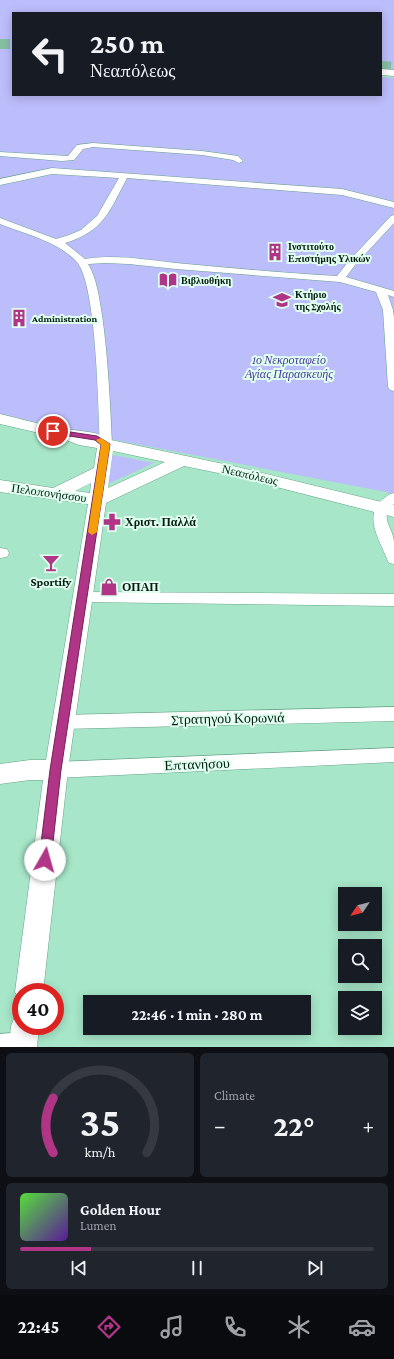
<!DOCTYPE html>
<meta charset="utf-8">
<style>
body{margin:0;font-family:"Crimson Pro",serif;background:#20242c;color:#f1f3f6;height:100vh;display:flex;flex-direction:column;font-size:15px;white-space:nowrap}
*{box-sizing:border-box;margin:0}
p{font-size:13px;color:#9ea1a6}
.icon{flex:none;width:22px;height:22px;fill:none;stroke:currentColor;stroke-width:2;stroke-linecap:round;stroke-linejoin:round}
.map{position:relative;height:1047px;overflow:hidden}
.panel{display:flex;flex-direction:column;gap:6px;padding:6px;background:#0d0f14;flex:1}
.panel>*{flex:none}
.banner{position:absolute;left:12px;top:12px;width:370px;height:84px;border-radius:0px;box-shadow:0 2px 10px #0003;background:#171b24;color:#f1f3f6;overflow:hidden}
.needle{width:26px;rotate:235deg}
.controls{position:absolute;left:338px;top:887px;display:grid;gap:8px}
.controls a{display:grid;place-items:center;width:44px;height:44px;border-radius:0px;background:#171b24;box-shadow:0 2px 10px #0003;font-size:20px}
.speed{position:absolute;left:12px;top:983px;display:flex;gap:8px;font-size:20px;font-weight:700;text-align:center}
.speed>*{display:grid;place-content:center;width:52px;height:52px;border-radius:50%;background:#171b24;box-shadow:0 2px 10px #0003;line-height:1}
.speed .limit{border:6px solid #d22;background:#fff;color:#111}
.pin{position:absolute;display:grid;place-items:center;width:34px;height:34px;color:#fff;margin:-17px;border:2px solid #fff;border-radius:50%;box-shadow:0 1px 4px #0007}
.me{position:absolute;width:44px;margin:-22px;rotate:7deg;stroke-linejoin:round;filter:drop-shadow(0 0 3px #0008)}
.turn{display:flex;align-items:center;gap:14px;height:84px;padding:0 12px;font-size:18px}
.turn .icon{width:52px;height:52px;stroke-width:2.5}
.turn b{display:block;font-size:28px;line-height:34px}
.big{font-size:30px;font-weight:700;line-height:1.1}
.panel .widget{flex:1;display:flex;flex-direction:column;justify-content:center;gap:6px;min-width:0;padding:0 14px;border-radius:6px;background:#20242c}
.panel .dial{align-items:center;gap:0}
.dial svg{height:104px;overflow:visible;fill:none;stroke:#363941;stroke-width:7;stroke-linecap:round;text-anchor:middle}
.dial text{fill:#f1f3f6;stroke:none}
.song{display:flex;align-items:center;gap:12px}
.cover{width:48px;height:48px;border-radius:6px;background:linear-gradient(135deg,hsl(110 70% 55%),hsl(270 70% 35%))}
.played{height:4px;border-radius:2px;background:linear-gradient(90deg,#b03587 20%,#363941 20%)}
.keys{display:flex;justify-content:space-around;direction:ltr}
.heat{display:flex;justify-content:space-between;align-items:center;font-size:22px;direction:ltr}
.panel .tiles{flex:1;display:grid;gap:6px;grid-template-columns:1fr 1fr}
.widget:last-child{grid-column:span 2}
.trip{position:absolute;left:83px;top:995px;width:228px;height:40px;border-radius:0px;background:#171b24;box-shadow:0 2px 10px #0003;font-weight:700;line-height:40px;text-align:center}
.tab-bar{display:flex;height:64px;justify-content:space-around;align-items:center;background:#090b0e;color:#9ea1a6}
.tab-bar .icon{width:28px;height:28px}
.tab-bar .selected{color:#b03587}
.tab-bar b{font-size:18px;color:#f1f3f6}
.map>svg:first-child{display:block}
</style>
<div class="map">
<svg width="394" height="1047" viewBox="0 0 394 1047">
<rect width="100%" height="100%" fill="#a7e6c8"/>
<path fill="#bcbdfb" d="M0,0H394V70L381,69V13H13V95H381V77L394,78V496L386,492L125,442L0,414Z
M114,455L154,463L106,485L111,457Z"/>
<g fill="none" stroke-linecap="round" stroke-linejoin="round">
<path stroke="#86bea4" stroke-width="10" stroke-dasharray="10 5" stroke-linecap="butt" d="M0,44H13
M381,66L394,67"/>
<g stroke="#66a388" stroke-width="1">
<path id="minor" d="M93,143L202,151L238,156L243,161L239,163L233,160L202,155L93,147L83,149L74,160L62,161L0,156V152L68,156L77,145Z
M52,168L342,189L394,202V208L342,195L127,178C109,212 104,231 65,243L85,259C116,254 146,260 176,263C230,268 283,273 337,276L349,261L391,216L394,215V223L355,265L346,277L394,291V297L388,295L393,310L394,318V391L390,390L388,387L383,310L376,292L340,282L176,269L129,264L105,263L88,264C97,279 99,298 102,315C108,357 110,401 112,444L111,447H101L100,444C98,410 97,282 76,261C57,241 25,234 0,224V218L56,239L69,235L81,230L97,216L119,178L52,174L0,185V179Z
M394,493V504C378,518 393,526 394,542C394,549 394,557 394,564L389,563L387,559C379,539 363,515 383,499C387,496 389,494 394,493Z
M0,548L7,549L9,553L7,557L0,558Z
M82,592L394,594V606L82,602L77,601L74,597L77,593Z
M394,707V721L63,729L57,727L54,722L57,717L63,715Z
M394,748V762L56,778L50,775L47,770L50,765L56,762Z
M23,1032L31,1035L34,1043L32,1047H0V1034Z"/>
</g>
<g stroke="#66a388" stroke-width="1">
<path id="tertiary" d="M0,414C22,419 44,426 67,429C83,432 98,431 111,440L233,466L394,505V517L233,476L184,466L106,503L68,770L43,992H21V1002L15,992L43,780H30L0,784V764L30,760H46L88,504L0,492V480L53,488L94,468L97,448L79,445L61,438L0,424ZM113,451L165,462L108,488ZM91,483L90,493L75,491Z
M21,1014V1026H39L37,1047H9L11,1026L15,1016Z"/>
</g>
<g stroke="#66a388" stroke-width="1">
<path id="motorway" d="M381,69L394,70V76L381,75Z"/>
</g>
<use href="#minor" fill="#fff" fill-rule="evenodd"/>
<use href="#tertiary" fill="#fff" fill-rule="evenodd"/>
<use href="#motorway" fill="#fff" fill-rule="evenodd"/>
</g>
<path fill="#b03587" stroke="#722258" d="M50,429L97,436L110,444L61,770L51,860L49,864L45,866L40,864L39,860L50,770L101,445L95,440L50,433Z"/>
<path fill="#f59e0b" d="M101,438L110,444L97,532L92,535L88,532L101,445L96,440Z"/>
<defs>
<g id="building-bare" transform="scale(1.38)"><path d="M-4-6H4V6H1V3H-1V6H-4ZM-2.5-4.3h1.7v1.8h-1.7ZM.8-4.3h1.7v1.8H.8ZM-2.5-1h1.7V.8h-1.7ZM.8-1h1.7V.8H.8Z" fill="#b03587" stroke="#e0ffef" stroke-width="2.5" paint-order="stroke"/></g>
<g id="library-bare" transform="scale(1.38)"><path d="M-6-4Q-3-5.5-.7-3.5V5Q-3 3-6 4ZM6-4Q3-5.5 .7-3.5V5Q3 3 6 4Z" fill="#b03587" stroke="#e0ffef" stroke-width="2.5" paint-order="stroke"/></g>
<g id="school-bare" transform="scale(1.38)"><path d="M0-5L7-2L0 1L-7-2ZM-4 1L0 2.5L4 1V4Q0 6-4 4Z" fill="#b03587" stroke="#e0ffef" stroke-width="2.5" paint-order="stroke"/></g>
<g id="pharmacy-bare" transform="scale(1.38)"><path d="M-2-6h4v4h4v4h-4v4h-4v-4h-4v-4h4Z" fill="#b03587" stroke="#e0ffef" stroke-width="2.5" paint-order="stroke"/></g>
<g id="bar-bare" transform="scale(1.38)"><path d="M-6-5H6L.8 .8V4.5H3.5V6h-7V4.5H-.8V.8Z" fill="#b03587" stroke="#e0ffef" stroke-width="2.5" paint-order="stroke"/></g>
<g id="shop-bare" transform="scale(1.38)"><path d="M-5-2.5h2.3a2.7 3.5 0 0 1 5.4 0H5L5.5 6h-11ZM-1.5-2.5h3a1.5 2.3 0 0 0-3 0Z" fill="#b03587" stroke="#e0ffef" stroke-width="2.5" paint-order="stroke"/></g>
</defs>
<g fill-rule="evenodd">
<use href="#building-bare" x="275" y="252"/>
<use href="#library-bare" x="168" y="280"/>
<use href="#school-bare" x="282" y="300"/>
<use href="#building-bare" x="19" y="318"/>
<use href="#pharmacy-bare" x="112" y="522"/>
<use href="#bar-bare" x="51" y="563"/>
<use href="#shop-bare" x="109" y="587"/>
</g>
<g text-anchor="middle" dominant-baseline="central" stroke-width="4" stroke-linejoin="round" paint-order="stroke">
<g font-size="10" font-weight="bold" fill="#031c12" stroke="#e0ffef" text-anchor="start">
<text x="288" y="246">Ινστιτούτο<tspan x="288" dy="12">Επιστήμης Υλικών</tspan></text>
<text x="181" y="280">Βιβλιοθήκη</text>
<text x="295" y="294">Κτήριο<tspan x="295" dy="12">της Σχολής</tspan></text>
<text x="32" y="318">Administration</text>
</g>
<g font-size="12" font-style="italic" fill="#46369d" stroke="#e0ffef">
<text x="289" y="360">1ο Νεκροταφείο<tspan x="289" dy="14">Αγίας Παρασκευής</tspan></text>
</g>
<g font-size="12" fill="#031c12" stroke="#e0ffef">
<text transform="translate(250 475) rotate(13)">Νεαπόλεως</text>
<text transform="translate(49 493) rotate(8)">Πελοπονήσσου</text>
</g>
<g font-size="12" font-weight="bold" fill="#031c12" stroke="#e0ffef" text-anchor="start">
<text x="125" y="522">Χριστ. Παλλά</text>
<text x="51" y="582" text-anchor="middle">Sportify</text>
<text x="122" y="587">ΟΠΑΠ</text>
</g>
<g font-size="14" fill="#031c12" stroke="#e0ffef">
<text transform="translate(228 718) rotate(-1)">Στρατηγού Κορωνιά</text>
<text transform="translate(197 764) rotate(-2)">Επτανήσου</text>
</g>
</g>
</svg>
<div class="controls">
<a><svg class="needle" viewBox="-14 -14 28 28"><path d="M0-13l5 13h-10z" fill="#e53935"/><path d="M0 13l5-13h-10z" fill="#9ea1a6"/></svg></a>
<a><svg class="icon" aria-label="search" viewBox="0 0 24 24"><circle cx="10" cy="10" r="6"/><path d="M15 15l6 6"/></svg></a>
<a><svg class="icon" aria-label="layers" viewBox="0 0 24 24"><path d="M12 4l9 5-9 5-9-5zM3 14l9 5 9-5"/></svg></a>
</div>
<div class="speed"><div class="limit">40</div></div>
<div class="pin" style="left:53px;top:431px;background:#d93025"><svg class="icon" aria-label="arrive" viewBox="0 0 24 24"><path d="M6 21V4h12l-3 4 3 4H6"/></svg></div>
<svg class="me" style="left:45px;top:860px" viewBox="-20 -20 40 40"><circle r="19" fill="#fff"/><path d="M0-13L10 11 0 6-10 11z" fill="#b03587"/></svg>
<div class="trip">22:46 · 1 min · 280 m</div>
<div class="banner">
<div class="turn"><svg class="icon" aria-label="left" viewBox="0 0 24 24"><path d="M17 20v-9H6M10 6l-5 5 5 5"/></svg><div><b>250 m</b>Νεαπόλεως</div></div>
</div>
</div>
<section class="panel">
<div class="tiles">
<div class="widget dial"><svg viewBox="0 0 100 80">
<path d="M14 69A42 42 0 1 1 86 69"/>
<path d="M14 69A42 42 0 0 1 14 27" stroke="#b03587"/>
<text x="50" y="56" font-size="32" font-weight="700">35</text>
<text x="50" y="72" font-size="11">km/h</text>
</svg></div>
<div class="widget"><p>Climate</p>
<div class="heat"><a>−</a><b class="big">22°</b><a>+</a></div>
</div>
<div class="widget">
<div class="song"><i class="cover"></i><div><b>Golden Hour</b><p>Lumen</p></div></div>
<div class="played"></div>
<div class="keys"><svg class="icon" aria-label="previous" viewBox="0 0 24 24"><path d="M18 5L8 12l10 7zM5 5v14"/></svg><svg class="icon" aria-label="pause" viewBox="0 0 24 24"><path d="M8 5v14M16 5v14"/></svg><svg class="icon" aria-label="next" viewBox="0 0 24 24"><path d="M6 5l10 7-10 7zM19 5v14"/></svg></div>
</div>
</div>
</section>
<nav class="tab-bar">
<b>22:45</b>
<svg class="icon selected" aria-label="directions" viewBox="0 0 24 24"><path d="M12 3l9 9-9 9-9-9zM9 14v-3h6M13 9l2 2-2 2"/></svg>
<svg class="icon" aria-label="music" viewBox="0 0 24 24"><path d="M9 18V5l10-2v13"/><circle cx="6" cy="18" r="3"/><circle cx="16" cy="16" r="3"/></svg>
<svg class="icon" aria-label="phone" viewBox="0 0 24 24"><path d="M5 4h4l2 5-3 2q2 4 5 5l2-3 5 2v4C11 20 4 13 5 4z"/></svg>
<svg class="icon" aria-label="climate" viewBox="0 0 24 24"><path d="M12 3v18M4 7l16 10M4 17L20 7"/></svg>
<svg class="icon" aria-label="car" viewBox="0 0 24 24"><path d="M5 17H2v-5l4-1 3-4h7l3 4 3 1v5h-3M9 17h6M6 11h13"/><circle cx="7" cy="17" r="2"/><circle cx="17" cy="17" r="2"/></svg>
</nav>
